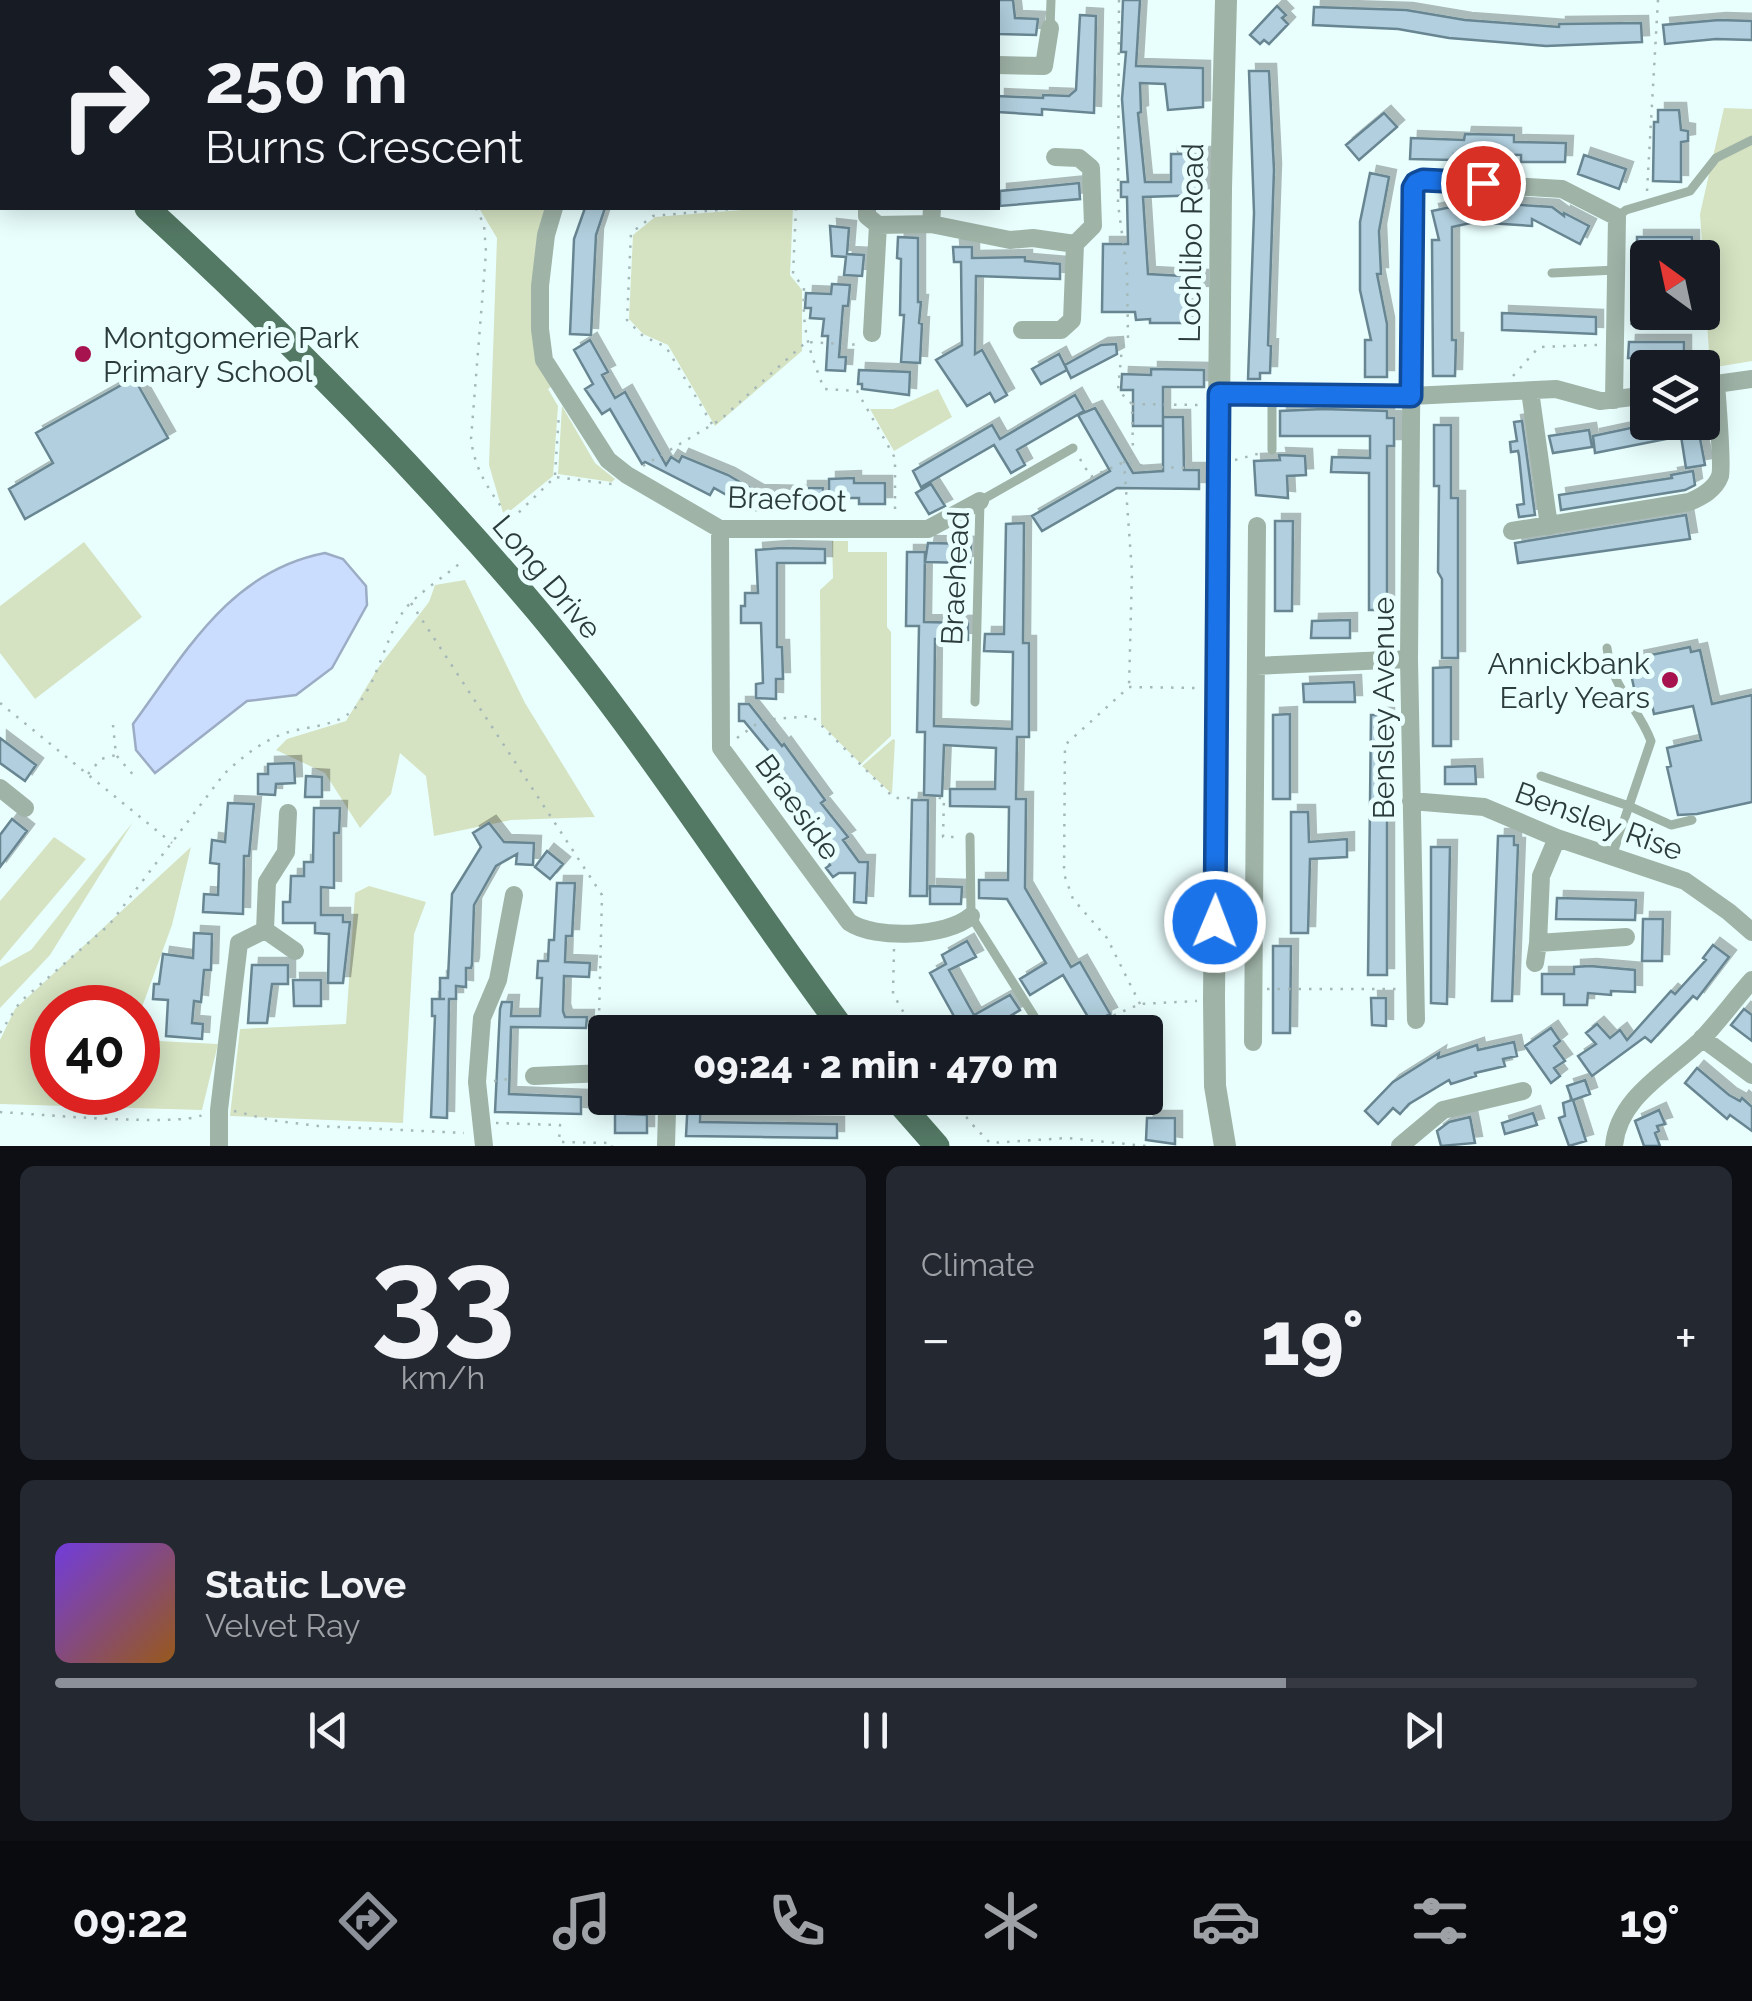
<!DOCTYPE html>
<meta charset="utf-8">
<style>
body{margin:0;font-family:Raleway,sans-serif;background:#242831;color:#f1f3f6;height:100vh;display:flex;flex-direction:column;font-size:38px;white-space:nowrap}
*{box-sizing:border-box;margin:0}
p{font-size:32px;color:#9ea1a6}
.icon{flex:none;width:55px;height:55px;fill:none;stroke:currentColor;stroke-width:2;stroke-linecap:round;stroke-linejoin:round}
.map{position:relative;height:1146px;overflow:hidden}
.details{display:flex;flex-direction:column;gap:20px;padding:20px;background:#0d0f14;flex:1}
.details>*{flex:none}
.banner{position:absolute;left:0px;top:0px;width:1000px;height:210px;box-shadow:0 5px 25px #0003;background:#171b24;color:#f1f3f6;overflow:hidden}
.needle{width:65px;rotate:327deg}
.controls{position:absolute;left:1630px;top:240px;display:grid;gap:20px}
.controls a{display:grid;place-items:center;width:90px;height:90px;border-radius:10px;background:#171b24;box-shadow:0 5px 25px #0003;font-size:50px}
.speed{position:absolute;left:30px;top:985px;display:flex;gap:20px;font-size:50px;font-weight:700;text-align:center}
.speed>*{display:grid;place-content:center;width:130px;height:130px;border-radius:50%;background:#171b24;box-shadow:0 5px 25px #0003;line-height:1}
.speed .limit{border:15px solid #d22;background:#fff;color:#111}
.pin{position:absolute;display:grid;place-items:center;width:85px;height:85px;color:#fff;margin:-42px;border:5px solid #fff;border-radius:50%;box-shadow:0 2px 10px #0007}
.me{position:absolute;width:110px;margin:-55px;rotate:1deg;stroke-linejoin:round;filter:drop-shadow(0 0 8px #0008)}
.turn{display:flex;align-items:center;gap:35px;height:210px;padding:0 40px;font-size:45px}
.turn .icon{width:130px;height:130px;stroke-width:2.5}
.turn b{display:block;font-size:70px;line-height:85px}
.big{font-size:75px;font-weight:800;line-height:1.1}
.details .card{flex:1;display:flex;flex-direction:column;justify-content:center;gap:15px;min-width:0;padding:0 35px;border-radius:15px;background:#242831}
.details .dial{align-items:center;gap:0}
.dial b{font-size:130px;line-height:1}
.song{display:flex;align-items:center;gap:30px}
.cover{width:120px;height:120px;border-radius:15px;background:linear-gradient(135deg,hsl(260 70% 55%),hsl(30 70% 35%))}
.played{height:10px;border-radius:5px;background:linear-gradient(90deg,#8c9099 75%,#363941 75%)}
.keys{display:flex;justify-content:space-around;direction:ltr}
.heat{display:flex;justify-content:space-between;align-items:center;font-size:55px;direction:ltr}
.details .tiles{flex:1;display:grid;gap:20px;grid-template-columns:1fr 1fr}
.card:last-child{grid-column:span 2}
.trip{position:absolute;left:588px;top:1015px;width:575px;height:100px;border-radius:10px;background:#171b24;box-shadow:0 5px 25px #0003;font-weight:800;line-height:100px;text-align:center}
.menu{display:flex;height:160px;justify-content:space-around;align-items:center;background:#090b0e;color:#9ea1a6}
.menu .icon{width:70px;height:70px}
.menu .selected{color:#8c9099}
.menu b{font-size:45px;color:#f1f3f6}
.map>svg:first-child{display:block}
</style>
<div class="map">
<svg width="1752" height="1146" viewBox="0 0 1752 1146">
<defs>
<filter id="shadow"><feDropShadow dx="7" dy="-7" stdDeviation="0" flood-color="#0004"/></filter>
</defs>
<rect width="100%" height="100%" fill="#e9fffe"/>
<path fill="#d5e3c2" d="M1724,108L1752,109V361L1710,368L1700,214Z
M479,208H550L540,241L552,386L548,389L558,406L553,476L504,516L489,465L497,238Z
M766,208H793L790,275L802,290V351L715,426L668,345L643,334L629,319L633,235L655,217Z
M938,389L952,417L894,451L870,409H893Z
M562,406L595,463L615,479L612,482L558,474Z
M832,541H848V552H887V627L891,632V736L861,764L821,724L820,590L833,578Z
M84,542L142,617L35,699L0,653V606Z
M465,580L525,703L595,817L511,820L434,836L426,776L400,753L391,794L360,828L325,773L276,750L287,739L346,721L378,668L429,602L435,585Z
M893,739L895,740L892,794L862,766Z
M133,822L50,955L0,1008V967L31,950Z
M54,837L86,859L0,961V901Z
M191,847L172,925L138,1018V1008H52V1092H138V1040L218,1044L202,1110L0,1104V1040L15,1009Z
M369,886L426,902L414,934L403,1123L230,1116L240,1029L346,1024L355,893Z"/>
<path fill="#cbddfe" stroke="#9bacc4" stroke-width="2.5" d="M325,553L343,559L366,586L367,605L332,668L296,695L247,701L155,773L136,750L133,724C186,652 230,571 325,553Z"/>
<path fill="#b1cfde" stroke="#688592" stroke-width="2.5" filter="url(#shadow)" d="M998,0H1013L1015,18L1038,19L1036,35L998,34Z
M1123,0H1140L1136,66L1203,68V107L1168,110L1165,84L1140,83L1141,112L1138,113L1145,182H1171V154H1203L1204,195L1143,197L1148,274L1201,277V293L1186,292V323H1150V319L1136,320L1135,312H1102L1103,244H1128L1127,197H1121V182H1128L1122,99L1126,52H1121Z
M1277,6L1286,15L1282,18L1288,24L1269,44L1264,40L1260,44L1250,35Z
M1314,7L1406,10L1465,20L1559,27V24L1641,23L1642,42L1546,46L1449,38L1398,29L1313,25Z
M1080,15L1096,16L1094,113L1042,109V115L998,112V96L1043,98V95L1069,96L1076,90Z
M1719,20L1752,21V40L1716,39L1665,44L1663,25Z
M1249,71H1269L1274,170L1268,345L1271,346L1270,373H1260V379H1248L1254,213Z
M1658,110H1679L1681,130L1688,131V141L1681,142V182L1653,181L1654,122H1658Z
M1384,113L1397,127L1359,160L1346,145Z
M1465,134L1514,135V142L1566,143L1565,162H1521V155L1454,154V160L1410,159L1411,138L1464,140Z
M1584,155L1626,169L1619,189L1578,174Z
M1370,173L1389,177L1379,231L1381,274H1377L1387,324V377H1365V340H1371L1360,290V222Z
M1079,183L1080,199L1000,206V191Z
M1475,202L1552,207L1564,216V213L1589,226L1580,244L1532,219V226L1489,223V219L1452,227V340H1456L1455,376H1433L1432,240H1439L1432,211Z
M585,208H605L596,235L591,335L570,334L574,239Z
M830,226L849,228L847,254L864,255L862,276L844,275L846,257L832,256Z
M898,237L918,238V302H921L919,323L922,324L920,363L901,362L904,315H900L901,259L897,258Z
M1637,237H1692V254L1637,253Z
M953,247H972V258L1025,257V261L1060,264V279L976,276L975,354L982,350L1007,395L995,402L990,393L967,406L936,360L962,345L961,262H954Z
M1636,274L1648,275V307H1635Z
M832,284L850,285L848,306H843L839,357H846L845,371L826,370L828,336H822L824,319L810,318L811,308H805L806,293L831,294Z
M1502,313L1596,317V334L1502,330Z
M590,340L608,372L602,375L615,398L625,392L666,465L671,457L679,462L682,456L728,475L757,492L801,493V488H823V504L790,505V510H756L757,502H739L714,488L710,495L645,462L642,464L610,409L602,414L585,389L593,384L574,350Z
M1629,342H1684V359L1628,358Z
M1116,344L1117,354L1071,378L1067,370L1041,384L1032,369L1059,354L1067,370L1065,365L1101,345Z
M1151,369L1204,370V387H1163V426H1133V390H1121L1122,374L1151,375Z
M859,370L910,372L909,395L862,389V384H858Z
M134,378L168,438L25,519L9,489L53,463L36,433Z
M1075,395L1084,411L1017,450L1025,465L1011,473L994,445L921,487L913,471L992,425L1000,439Z
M1095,408L1133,473L1163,471V417H1183L1184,470H1199V489L1117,488L1042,531L1032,516L1110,471L1078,415Z
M1323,409L1387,411V418H1394V446H1387V610H1369V473L1331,472L1332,457L1370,458V436H1280V411Z
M1522,421L1535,515L1519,517L1517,505L1524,504L1519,456L1518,451L1511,452L1510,442L1517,441L1514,422Z
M1659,422H1706L1707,432L1699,433L1705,465L1686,468L1681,436L1595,453L1593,436Z
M1434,425H1451V498H1458V658H1442V579L1438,572L1439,486H1434Z
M1589,430L1592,447L1553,453L1549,436Z
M1279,455L1305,456L1306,475L1287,476L1288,498L1256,495L1254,461L1280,460Z
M1693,471L1695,485L1685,490L1561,510L1559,495L1672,478L1671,475Z
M854,478V483H885V504H859V498H829V479Z
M931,484L945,506L929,514L916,493Z
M1686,515L1690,539L1518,563L1515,543Z
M1275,521H1293L1292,611H1275Z
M1024,523L1023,643H1029V737H1017L1016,799H1026L1025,888L1071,967L1080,962L1110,1014L1104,1017V1032H1097L1063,975L1030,995L1020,979L1046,963L1007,899L979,898V880H1008L1009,807L950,806V789H995L996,748L944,745L942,796L924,795L925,732H917L919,626H906L907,552H925L924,622L968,623V640L935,639L934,726L1012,729L1013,652L984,651L985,634H1004L1006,524Z
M928,543L971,544L970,563L925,562Z
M782,548L825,549V563H777V647H782L783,679H776V699L756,698V684L763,683L761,623H741V606H745V593H758L756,550Z
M1350,620V638H1311L1312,621Z
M1690,647L1691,652L1700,650L1712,704L1752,695V802L1697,814L1678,815L1667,767L1671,766L1667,748L1701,740L1693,706L1654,714L1650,696L1636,697L1629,665L1637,663L1636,658Z
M1451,667V746H1433V668Z
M1354,682L1355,702H1304L1303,684Z
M739,704H749L782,746L784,744L825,800L821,803L848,837L843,840L859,862H868L866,903L854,902L855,873H839L833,877L826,868L830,865L817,849L827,842L825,835L800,800L791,806L772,781L781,775L777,770L782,767L744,721H739Z
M1290,714V799H1273V715Z
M1371,715H1387V975H1368Z
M0,738L36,765L25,781L0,763Z
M294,763L295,783L276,784L275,795L258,794V774H268V764Z
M1475,766L1476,784H1445V767Z
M306,776L322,777V797H305Z
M912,800H928L927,896H910Z
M228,803L254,804L249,856H244L243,914L203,912L204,894L218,895L219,864L210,863L212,840L225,842Z
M314,808H340L339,833H334V888L321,887V915H343V922H350L343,983H328L329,934L315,933V923H283V902H290L291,876H304V862H313Z
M1291,812H1308L1309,842L1347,839V857L1310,859L1308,933H1291Z
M12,819L27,831L0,867V835Z
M489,823L504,842L534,843L533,865L516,864L517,854L496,866L474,905L472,964L471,968H466V987L456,986V999H449L447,1118L431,1117L435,1016H432V999H445H440V978H448L452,894L481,847L473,833Z
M1498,836H1514V845H1518L1512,1001H1492Z
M1431,847H1450L1447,1004L1431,1003Z
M547,851L563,864L550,879L535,867Z
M557,883H575L572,936H566L565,962L590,963L589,977L564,976L563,1011L565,1017H587L586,1028L511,1027L509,1094L581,1097V1114L495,1112L500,1009L502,1002H512L511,1016H540L542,978H537L538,961H548L549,940H554Z
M930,886L962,887L961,904H930Z
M1557,898L1636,900L1635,920L1556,919Z
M1643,919H1663L1662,961H1642Z
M194,933L212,934L211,970H204L201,1002L194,1001L192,1023L203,1024L202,1039L166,1036L168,1000L153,999L154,984H159L163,954L193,958Z
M967,941L976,957L949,970L974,1015L1010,995L1020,1010L994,1026L998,1032H979L972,1020L960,1027L930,973L946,964L942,955Z
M1713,945L1729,957L1697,999L1693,996L1651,1042L1645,1037L1592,1076L1578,1056L1596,1044L1586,1033L1597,1024L1610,1038L1620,1030L1627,1040L1671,991L1675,994L1706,960L1703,958Z
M1273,946H1291L1290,1033H1273Z
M252,965H288V984H272L267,1023H248Z
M1590,966L1635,970V992L1611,991V995L1588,993L1587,1005H1564V994H1542V974H1574V967Z
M293,980H321V1006H294Z
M1371,998H1386V1026L1372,1025Z
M1744,1009L1752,1015V1041L1731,1025Z
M1551,1028L1560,1041L1554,1046L1565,1061L1554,1068L1560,1076L1551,1083L1525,1046Z
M1514,1042L1517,1056L1503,1059L1505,1066L1475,1073L1476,1076L1451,1084L1449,1080L1409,1104L1400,1114L1393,1108L1378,1124L1365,1111L1393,1082L1439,1053L1438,1058L1477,1045L1478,1050Z
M1697,1068L1729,1095L1740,1101L1742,1098L1752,1107V1131L1730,1115L1727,1119L1685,1083Z
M1585,1080L1590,1094L1573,1100L1586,1141L1569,1146L1559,1118L1565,1116L1563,1103L1572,1100L1567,1086Z
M615,1098H627V1114L647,1115V1133H615Z
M688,1098H701L700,1122L837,1124V1138L686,1136Z
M1659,1110L1665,1124L1657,1126L1659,1131L1655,1133L1660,1146H1644L1635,1121Z
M1533,1113L1537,1125L1505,1134L1502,1123Z
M1470,1117L1475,1143L1441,1146L1437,1131L1449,1122Z
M1147,1118H1175V1144L1146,1140Z"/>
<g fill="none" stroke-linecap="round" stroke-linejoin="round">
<path stroke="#a5b8b7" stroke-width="2.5" stroke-dasharray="2.5 8" stroke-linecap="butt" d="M537,0V2
M1119,0L1118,204L1127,271L1128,338L1122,347L1118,390L1132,404L1133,452L1124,462L1132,572L1129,687
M133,2L134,0
M605,2L606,0
M0,176H2
M1647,191L1658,0
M476,208L484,225L486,252L471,439C475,472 491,493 511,520L555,477L612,484
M796,208L793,274L804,288C802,332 809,349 824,389L857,391L895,458V511
M1632,270L1648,271
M1630,324L1693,326
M1513,376L1539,347L1597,345
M1132,404L1198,405
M712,424L666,347L643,336L627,320L631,233L653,216L741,208
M1080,459L1091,477L1124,462L1150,467L1199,468
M1235,460L1261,453
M643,466L720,420L806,342L862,345
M555,475L559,413
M497,532L510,521
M411,603L602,895L598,1057
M0,703L172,843
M113,725L116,755L135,777
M737,738L762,720L812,716L894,798H944L943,837H959
M88,774L101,759L116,755
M894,949L893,994L915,1032
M1267,989H1399
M1140,1004L1107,938L1073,899L1064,874L1065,745L1129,687L1199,688
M1075,1032L1140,1004L1197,1001
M0,1033L20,1002L109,925L224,774C240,759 258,744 280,735C305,725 331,729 352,711C377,688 385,636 405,609C417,594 449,573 464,560
M494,1081L516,1078
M957,1098L968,1120L990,1143L1067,1138L1146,1146
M234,1111L270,1120L318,1126L464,1133
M0,1112C35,1114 180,1127 202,1115
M496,1123L560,1125L559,1142L612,1143V1146"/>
<path stroke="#9fb3a7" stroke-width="9" d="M89,2L91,0
M1050,28L1051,0
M0,48H2
M1617,217L1626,210L1690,191L1716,158L1752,140
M1552,273L1616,270
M1272,450V394
M1607,648C1612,689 1638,706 1651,741L1612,856
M975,702L980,501L1073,448
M1541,776L1629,806L1671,825L1692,820
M970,837L971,916L1044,1032"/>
<path stroke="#9fb3a7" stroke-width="18" d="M433,0L434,2
M762,0L764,2
M921,2V0
M998,65L1044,66L1050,28
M1055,157L1079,158L1091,168L1093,226L1075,244
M554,208L546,235L540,286V329L544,360L608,460L627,475L720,529H928L980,501
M867,208V216L878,225L931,224
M932,208L931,224L1010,240L1033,238L1075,244
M1022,330H1061L1072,320L1075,244
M872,333L878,225
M1702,386L1752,379
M1530,391L1549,526
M1219,393L1411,396L1556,389L1600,401L1648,395
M720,529L721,748L849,922C875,940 947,937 971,916
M1512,531L1689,502C1701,497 1715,490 1720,476C1723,467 1717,398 1716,384
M1256,666L1409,659
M0,788L25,808
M1411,801L1484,807L1557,838L1685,881L1729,912L1752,932
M1557,838L1541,876L1538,943L1626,937
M265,930L267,882L286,852L288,813
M265,930L295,951
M1535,963L1538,943
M1416,1020L1409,659L1413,189L1416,183L1423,181L1562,189L1617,217L1614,400
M1702,1038L1752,1075
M1253,1042L1257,526
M534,1076L605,1073
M663,1098L667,1111L666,1146
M219,1146V1110L239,943L265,930
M484,1146L477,1082L482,1018L498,980L514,895
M1400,1146L1443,1110L1523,1091
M1614,1146C1618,1097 1668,1072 1701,1040C1719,1021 1735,999 1752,980"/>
<path stroke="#9fb3a7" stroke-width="22" d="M1225,1146L1215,1086L1214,1000L1221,188L1226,0"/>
<path stroke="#537864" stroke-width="25" d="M0,92L2,94
M147,208C284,334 417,468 537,610C649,744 741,893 845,1032
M895,1098L937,1146"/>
</g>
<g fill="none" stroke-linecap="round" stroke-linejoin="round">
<g stroke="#114b97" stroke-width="25">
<path id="route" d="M1215,922L1219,394L1411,396L1413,188L1416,183L1423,180L1483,183"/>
</g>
<use href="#route" stroke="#1a73e8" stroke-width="18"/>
</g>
<g fill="#a6134e" stroke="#e9fffe" stroke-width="4">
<circle cx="83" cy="354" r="10"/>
<circle cx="1670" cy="680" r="10"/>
</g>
<g text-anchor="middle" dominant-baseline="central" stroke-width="10" stroke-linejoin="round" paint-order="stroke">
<g font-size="30" fill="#2c3b3b" stroke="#e9fffe">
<text transform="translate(1191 243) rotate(-89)">Lochlibo Road</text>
<text transform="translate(787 499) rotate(2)">Braefoot</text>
<text transform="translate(547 577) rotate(50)">Long Drive</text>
<text transform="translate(955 578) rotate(-87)">Braehead</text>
<text transform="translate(1383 708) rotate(-90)">Bensley Avenue</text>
<text transform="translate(798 807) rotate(54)">Braeside</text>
<text transform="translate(1599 821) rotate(20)">Bensley Rise</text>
</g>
<g font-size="30" fill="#2c3b3b" stroke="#e9fffe" text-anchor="start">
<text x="103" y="337">Montgomerie Park<tspan x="103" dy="34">Primary School</tspan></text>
<text x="1650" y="663" text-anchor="end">Annickbank<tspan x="1650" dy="34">Early Years</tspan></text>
</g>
</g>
</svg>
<div class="controls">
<a><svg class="needle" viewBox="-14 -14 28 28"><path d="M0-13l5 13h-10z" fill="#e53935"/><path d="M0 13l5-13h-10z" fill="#9ea1a6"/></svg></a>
<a><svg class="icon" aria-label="layers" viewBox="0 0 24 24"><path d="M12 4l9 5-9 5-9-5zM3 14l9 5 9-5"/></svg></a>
</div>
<div class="speed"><div class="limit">40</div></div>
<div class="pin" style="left:1483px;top:183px;background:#d93025"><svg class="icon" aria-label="arrive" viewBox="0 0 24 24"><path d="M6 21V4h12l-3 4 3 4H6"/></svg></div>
<svg class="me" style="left:1215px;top:922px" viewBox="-20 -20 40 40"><circle r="17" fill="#1a73e8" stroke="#fff" stroke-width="3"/><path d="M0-11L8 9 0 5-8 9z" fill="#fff"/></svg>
<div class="trip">09:24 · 2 min · 470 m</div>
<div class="banner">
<div class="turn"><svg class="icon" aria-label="right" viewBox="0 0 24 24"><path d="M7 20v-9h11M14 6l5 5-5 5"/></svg><div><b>250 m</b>Burns Crescent</div></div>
</div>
</div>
<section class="details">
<div class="tiles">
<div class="card dial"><b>33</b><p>km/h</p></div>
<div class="card"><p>Climate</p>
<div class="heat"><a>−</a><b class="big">19°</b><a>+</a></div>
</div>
<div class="card">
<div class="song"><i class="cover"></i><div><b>Static Love</b><p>Velvet Ray</p></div></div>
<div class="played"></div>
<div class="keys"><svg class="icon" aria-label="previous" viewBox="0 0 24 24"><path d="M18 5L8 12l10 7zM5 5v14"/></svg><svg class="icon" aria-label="pause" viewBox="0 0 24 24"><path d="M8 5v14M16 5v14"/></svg><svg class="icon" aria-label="next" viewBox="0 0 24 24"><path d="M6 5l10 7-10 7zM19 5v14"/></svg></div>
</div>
</div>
</section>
<nav class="menu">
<b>09:22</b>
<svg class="icon selected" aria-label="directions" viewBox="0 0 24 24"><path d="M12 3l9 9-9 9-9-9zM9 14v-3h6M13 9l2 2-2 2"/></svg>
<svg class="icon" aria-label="music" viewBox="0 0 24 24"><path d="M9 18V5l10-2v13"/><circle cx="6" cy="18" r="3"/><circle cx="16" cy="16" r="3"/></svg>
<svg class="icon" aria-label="phone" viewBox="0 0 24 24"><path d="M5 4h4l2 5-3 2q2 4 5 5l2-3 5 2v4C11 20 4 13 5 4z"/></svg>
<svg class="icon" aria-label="climate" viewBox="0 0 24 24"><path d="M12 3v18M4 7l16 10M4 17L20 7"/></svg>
<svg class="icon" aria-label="car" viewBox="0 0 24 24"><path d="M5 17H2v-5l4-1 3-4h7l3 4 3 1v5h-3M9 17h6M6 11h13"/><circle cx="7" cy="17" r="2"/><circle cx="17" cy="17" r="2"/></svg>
<svg class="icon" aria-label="filters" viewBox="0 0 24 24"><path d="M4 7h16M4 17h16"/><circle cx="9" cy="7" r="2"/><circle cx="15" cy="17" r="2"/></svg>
<b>19°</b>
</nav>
